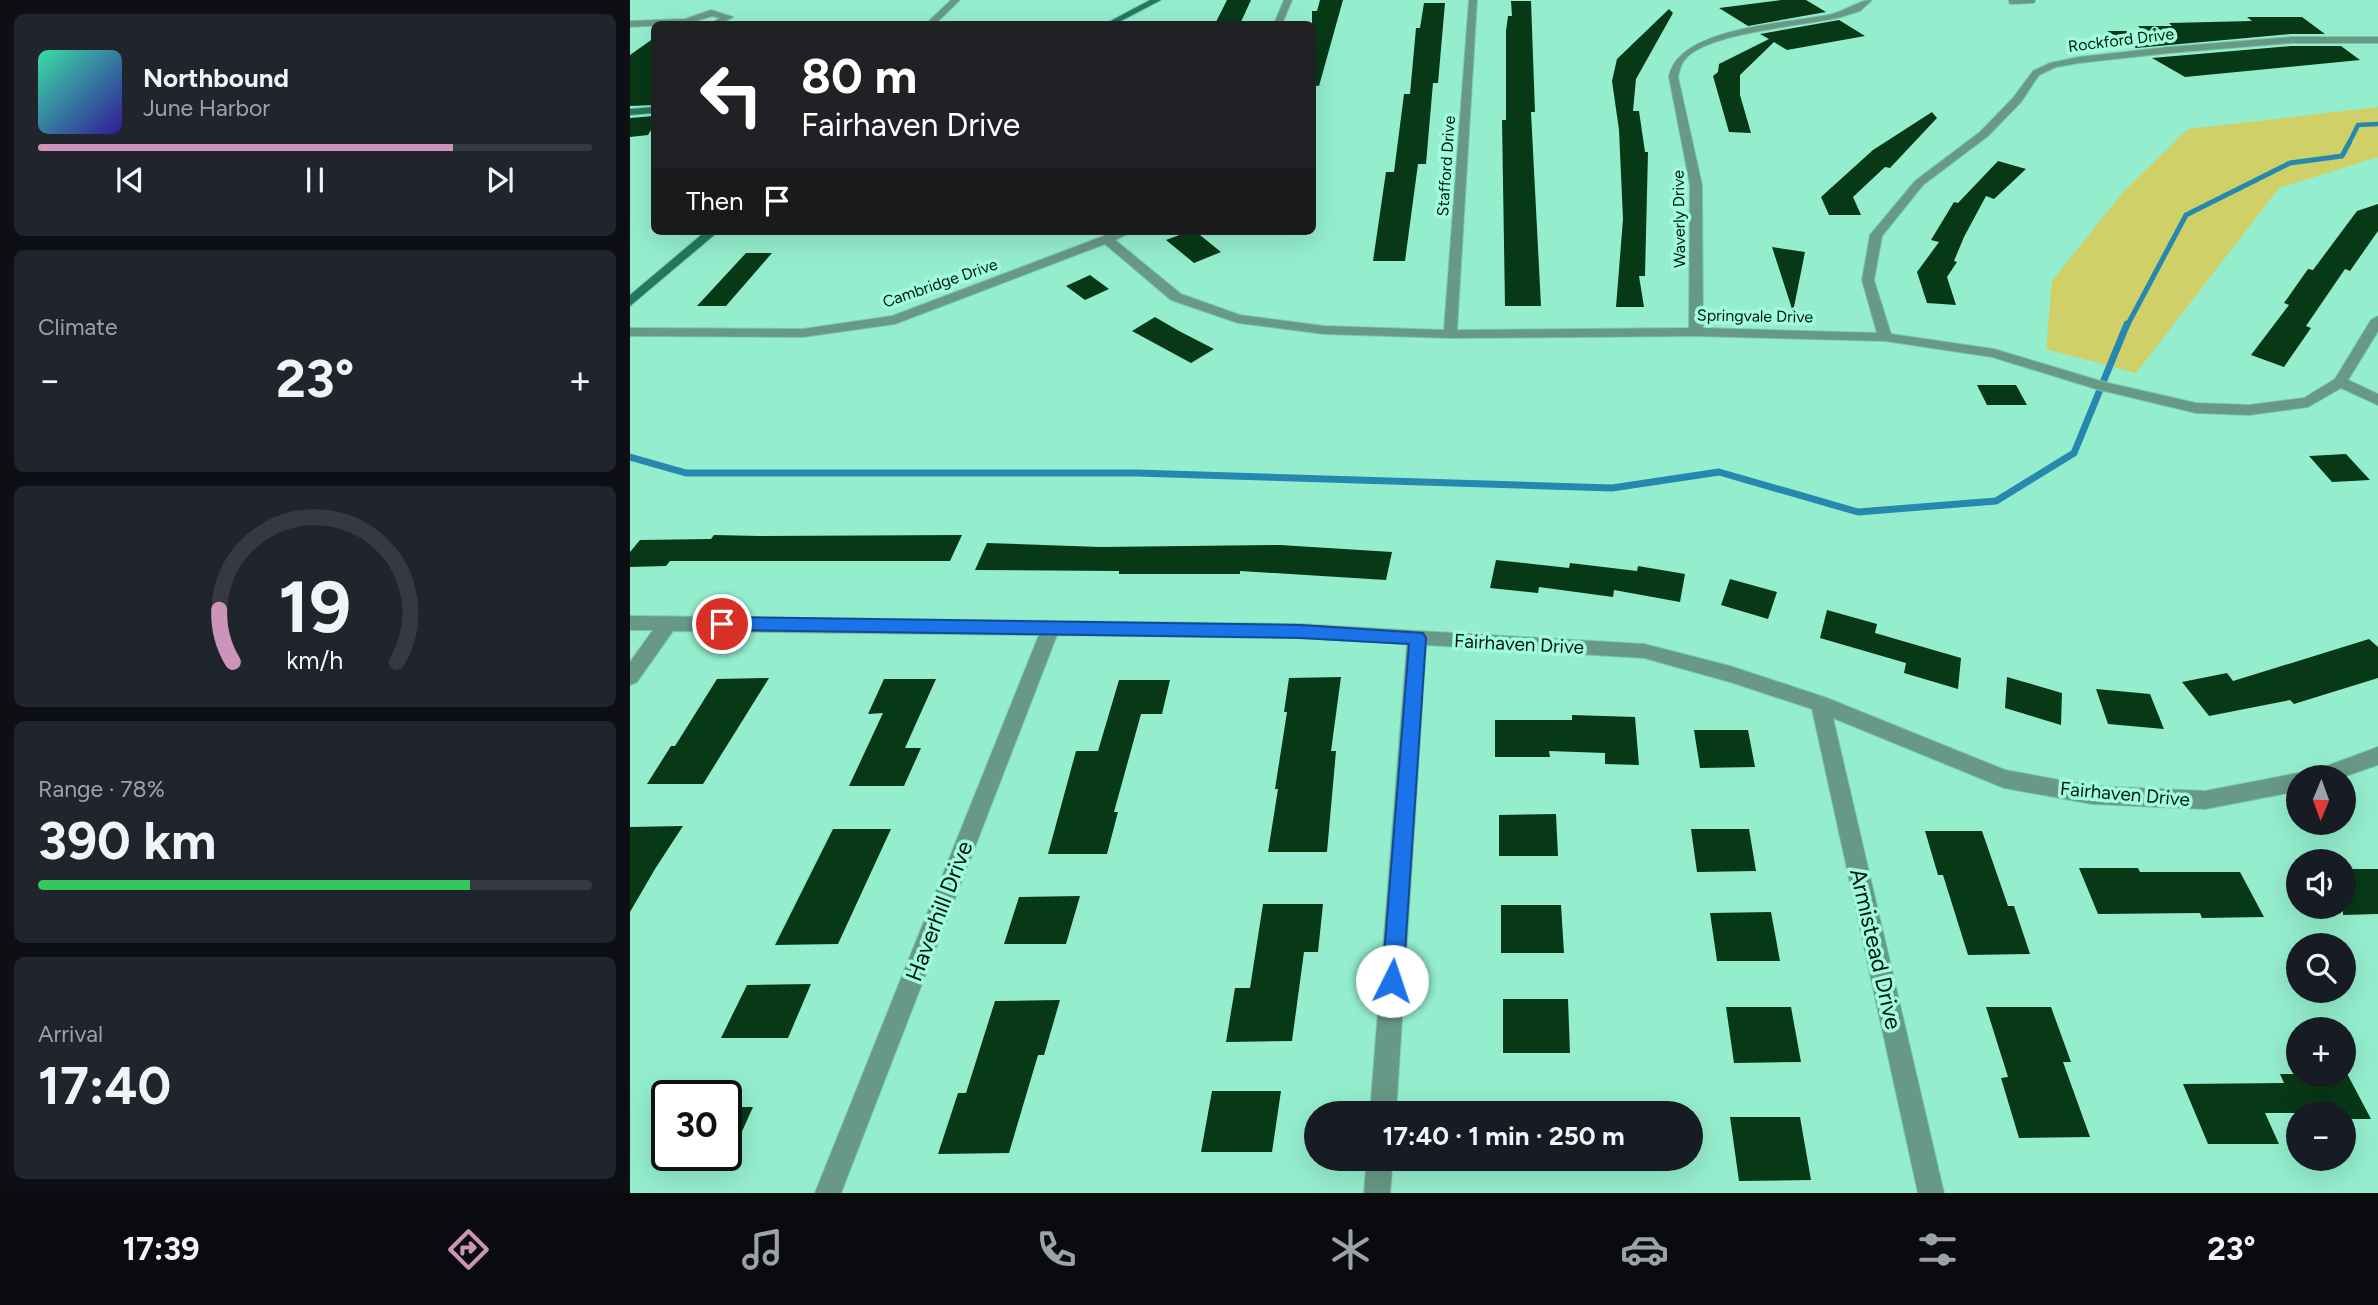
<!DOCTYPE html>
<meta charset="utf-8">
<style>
body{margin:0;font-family:Figtree,sans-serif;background:#20242c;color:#f1f3f6;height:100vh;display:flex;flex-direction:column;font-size:26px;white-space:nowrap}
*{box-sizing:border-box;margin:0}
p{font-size:23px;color:#9ea1a6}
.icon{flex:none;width:38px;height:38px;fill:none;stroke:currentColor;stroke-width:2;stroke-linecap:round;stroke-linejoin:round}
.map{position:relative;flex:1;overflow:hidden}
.drawer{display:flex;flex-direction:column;gap:14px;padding:14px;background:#0d0f14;width:630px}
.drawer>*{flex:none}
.banner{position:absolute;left:21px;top:21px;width:665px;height:214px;border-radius:10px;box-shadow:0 7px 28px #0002;background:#202124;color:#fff;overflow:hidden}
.needle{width:46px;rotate:181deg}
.fabs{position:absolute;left:1656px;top:765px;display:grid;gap:14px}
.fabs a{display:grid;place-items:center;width:70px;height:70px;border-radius:50%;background:#171b24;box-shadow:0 7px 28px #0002;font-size:35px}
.speed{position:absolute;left:21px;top:1080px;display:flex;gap:14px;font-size:35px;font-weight:700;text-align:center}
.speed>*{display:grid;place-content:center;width:91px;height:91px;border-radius:50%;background:#171b24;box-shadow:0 7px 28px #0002;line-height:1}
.speed .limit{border:4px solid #111;border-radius:10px;background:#fff;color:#111}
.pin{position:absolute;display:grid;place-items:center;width:60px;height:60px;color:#fff;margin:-30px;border:4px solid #fff;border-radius:50%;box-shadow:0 2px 7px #0007}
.me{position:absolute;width:77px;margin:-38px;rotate:4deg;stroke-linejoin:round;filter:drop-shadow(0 0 5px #0008)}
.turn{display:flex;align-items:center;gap:24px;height:147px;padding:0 35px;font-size:32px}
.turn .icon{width:91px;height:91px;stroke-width:2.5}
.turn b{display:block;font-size:49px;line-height:60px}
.then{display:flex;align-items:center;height:66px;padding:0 35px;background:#0003;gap:14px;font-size:26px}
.big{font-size:52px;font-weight:700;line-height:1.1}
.drawer .widget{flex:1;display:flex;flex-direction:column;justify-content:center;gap:10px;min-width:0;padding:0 24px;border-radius:10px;background:#20242c}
.drawer .dial{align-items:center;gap:0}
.dial svg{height:182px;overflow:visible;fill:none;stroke:#363941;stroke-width:7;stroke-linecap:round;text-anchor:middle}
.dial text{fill:#f1f3f6;stroke:none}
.song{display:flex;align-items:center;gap:21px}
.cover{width:84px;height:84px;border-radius:10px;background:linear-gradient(135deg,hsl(160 70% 55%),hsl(250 70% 35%))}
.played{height:7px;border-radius:4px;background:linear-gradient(90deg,#cd94b9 75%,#363941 75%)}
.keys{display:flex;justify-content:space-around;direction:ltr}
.heat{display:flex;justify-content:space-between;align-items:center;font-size:38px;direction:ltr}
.charge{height:10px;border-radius:5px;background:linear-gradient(90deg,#34c759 78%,#363941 0)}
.trip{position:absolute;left:674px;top:1101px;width:399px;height:70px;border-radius:35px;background:#171b24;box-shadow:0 7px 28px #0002;font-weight:700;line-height:70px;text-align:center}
.dock{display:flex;height:112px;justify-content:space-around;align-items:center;background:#090b0e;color:#9ea1a6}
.dock .icon{width:49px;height:49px}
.dock .current{color:#cd94b9}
.dock b{font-size:32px;color:#f1f3f6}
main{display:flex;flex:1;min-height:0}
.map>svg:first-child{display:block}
</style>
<main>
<section class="drawer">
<div class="widget">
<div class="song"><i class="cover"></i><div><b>Northbound</b><p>June Harbor</p></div></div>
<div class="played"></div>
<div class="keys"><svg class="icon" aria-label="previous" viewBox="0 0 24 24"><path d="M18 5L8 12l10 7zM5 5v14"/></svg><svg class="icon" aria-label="pause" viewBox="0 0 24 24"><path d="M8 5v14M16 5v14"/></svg><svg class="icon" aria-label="next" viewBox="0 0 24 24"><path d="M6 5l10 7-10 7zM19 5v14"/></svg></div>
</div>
<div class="widget"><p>Climate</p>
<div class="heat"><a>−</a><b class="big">23°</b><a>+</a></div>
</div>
<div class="widget dial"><svg viewBox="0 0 100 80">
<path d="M14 69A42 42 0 1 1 86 69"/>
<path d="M14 69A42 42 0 0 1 8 46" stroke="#cd94b9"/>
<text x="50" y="56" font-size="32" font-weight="700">19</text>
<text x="50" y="72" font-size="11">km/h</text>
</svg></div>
<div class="widget"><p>Range · 78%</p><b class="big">390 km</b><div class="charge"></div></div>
<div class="widget"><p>Arrival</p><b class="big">17:40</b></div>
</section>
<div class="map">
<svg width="1748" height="1193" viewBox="0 0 1748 1193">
<rect width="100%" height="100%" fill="#94eece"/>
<path fill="#cfd068" d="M1748,107V157L1649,188L1506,373L1416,349L1422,281L1493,192L1558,129Z"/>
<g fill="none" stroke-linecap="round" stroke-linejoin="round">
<path stroke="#2688ae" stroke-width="4.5" d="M1718,145L1728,125L1748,124"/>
<path stroke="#2688ae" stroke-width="5" d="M1497,326L1556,215L1660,163L1712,156L1719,143"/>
<path stroke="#2688ae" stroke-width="7" d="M0,457L56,473H507L982,488L1089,472L1228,512L1366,501L1444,453L1497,324"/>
</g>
<path fill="#073917" d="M597,0H621L610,24H585Z
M690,0H713L689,86L682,85V11H687Z
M1151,0H1176L1196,12L1118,26L1089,8Z
M881,1H901L905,112H901L911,306H875L872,120H876V31L878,16H882Z
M794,3H815L808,83H803L796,164H788L775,261H743L756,172H764L774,94H780L786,28H790Z
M1039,9L1043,13L1006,79L1003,111H1009L1015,152H1018L1015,276H1009L1014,307H986L993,219L989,130L982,81L987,59Z
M1617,17H1672L1695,34H1661L1506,48L1477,31H1513L1508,26H1542L1539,23L1622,21Z
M1209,20L1235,36L1157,50L1144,42L1110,75V95L1121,133L1099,132L1083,76L1088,72L1089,64L1139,39L1130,34Z
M24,38V105L0,106V55Z
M1661,46H1711L1730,60L1555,77L1522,58Z
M1302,112L1307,118L1260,168L1255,167L1223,197L1231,215H1199L1191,197L1243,150Z
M24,116V125L18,135L0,137V118Z
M1368,161L1396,169L1364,199L1356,196L1334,237L1324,261L1327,262L1317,277L1326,305L1297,303L1287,272L1309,242L1301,240L1324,202L1328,203Z
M1748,204V231L1720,271L1715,269L1676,326L1681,328L1654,367L1621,355L1659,305L1654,303L1678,269L1683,270L1727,211Z
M560,231H565L591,252L564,263L536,240Z
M1142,247L1175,252L1163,312Z
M116,253H142L96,306H67Z
M460,275L479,289L455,300L436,286Z
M525,317L549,331L584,349L561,363L502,331Z
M1347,385H1386L1397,405H1357Z
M1716,454L1740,480L1702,482L1679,456Z
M84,535L129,536L332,535L320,561H40L36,566L0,567V552L10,540L81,539Z
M357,543L470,547L650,545L762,552L756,580L610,571V574H489V571L345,570Z
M866,560L939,568L940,563L1007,571L1008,566L1055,574L1050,602L984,590L983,597L909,587L908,593L860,588Z
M1100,579L1147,592L1138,619L1091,605Z
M1197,610L1247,624L1245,633L1331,658L1328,689L1274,673L1276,663L1190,638Z
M1739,639L1748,647V678L1664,704L1660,700L1579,716L1552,682L1597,673L1603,681Z
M711,677L701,751H706L697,852H638L648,789H645L657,712H654L659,678Z
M1377,677L1432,693L1431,725L1375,708Z
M139,678L73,784H17L41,746H45L87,679Z
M254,679H306L275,748H291L274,786H219L253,713L238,714Z
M489,680H540L532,714H511L484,812H488L477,854H418L446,751H468Z
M1466,689L1520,694L1534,729L1478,724Z
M942,715L1005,717L1009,765L975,764V753L919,751L920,757H865V720H942Z
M1064,730H1118L1125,767L1070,768Z
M926,814L928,856H869V815Z
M53,826L25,869L0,912V827Z
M203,829H261L208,944L145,945Z
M1061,829H1119L1126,871L1067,872Z
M1295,831H1352L1378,906H1384L1400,954L1338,955L1313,875H1308Z
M1449,868H1508L1510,872H1610L1634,917L1572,918L1570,913L1468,914Z
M1713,869H1748V914L1713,915Z
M450,896L436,944H374L389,897Z
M633,904H693L688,952H674L662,1041L596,1042L605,988H620Z
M871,905H931L934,953H871Z
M1141,912L1150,961H1087L1080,913Z
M181,984L158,1038H91L117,985Z
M873,999H938L940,1053H873Z
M430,1000L414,1055H408L379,1153L308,1154L328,1093H336L365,1001Z
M1096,1007H1161L1171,1062L1104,1063Z
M1356,1007H1421L1441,1062H1433L1460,1137L1389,1138L1371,1078L1378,1077Z
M1713,1066L1741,1119H1713V1113H1635L1649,1144H1578L1553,1084L1654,1083L1650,1074H1713Z
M582,1091H651L642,1152H571Z
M96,1107H123L96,1167Z
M1100,1117H1170L1181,1180L1109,1181Z"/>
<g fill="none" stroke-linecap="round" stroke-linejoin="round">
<g stroke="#79c8ac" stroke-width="8">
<path id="lane" d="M1382,1L1402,0"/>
</g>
<g stroke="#79c8ac" stroke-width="2">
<path id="street" d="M321,0H330L305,24H296Z
M654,0H662L652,24H644Z
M839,0H847L827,330L1059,328L1060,185L1039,77C1048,26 1160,24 1202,14C1216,11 1228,0 1242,0L1230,11L1211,17C1174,26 1083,32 1057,57C1051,63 1050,69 1048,77L1072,185L1073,328L1247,333L1232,280L1240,235L1285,181L1350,132L1383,98L1403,71L1420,63L1449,57L1539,47L1661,37H1748V43H1661L1539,53L1449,63L1426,67L1409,75L1391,102L1358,136L1293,185L1252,236L1244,280L1261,334L1364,349L1474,382L1566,403L1619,405L1674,398L1705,379L1741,320L1748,316V331L1718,380L1748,394V405L1711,388L1678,407L1619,415L1566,413L1466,389L1362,357L1255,341L1066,336L820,338L694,334L608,323L541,300L475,244L265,324L173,337L0,336V328L173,329L262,316L487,231H504L485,240L551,294L610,315L694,326L814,330Z
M81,10L103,17L90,24H80L90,18L82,16L57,24L0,27V21L55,19Z
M0,616L670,624L1014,644L1100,666L1197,698L1375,770L1462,786L1575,791L1668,773L1676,777H1668V791L1575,809L1462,804L1374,788L1203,718L1314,1193H1288L1182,709L1100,682L1014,658L796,645L766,1113H740L777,644L670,638L427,635L211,1193H185L409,635L43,631L7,682L0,685V662L23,630H0Z
M1748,747V765L1713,777H1680L1683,771Z
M737,1158H763L760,1193H734Z"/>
</g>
<g stroke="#79c8ac" stroke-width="2">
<path id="secondary" d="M520,0H531L485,24H475Z
M24,107V113L0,115V109Z
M76,231H89L0,306V295Z"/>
</g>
<use href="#lane" stroke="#689886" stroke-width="6"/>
<use href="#street" fill="#689886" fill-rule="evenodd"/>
<use href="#secondary" fill="#25775f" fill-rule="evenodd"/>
</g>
<path fill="#1a73e8" stroke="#114b97" stroke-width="2" d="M92,617L670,625L793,633L796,638L773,981L770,989L762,992L755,989L752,981L779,644L670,638L92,630L84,624Z"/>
<g text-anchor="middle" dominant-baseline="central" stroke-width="7" stroke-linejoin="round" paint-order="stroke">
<g font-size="16" fill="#001911" stroke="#a1fcdb">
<text transform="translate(1491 40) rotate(-7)">Rockford Drive</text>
<text transform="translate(816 166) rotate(-86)">Stafford Drive</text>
<text transform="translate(1049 219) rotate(-91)">Waverly Drive</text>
<text transform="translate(310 283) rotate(-19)">Cambridge Drive</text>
<text transform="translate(1125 316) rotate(1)">Springvale Drive</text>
</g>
<g font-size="19" fill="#001911" stroke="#a1fcdb">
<text transform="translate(889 644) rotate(3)">Fairhaven Drive</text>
<text transform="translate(1495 794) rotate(5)">Fairhaven Drive</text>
</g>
<g font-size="23" fill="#001911" stroke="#a1fcdb">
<text transform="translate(309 911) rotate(-69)">Haverhill Drive</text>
<text transform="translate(1246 949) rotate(77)">Armistead Drive</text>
</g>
</g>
</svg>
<div class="fabs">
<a><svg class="needle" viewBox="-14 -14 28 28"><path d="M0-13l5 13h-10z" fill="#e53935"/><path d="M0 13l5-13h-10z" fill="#9ea1a6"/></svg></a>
<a><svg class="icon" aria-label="sound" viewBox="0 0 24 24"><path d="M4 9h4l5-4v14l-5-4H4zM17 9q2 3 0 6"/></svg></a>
<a><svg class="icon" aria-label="search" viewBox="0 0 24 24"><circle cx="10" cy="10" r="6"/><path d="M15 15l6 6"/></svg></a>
<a>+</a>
<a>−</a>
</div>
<div class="speed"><div class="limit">30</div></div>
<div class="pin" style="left:92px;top:624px;background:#d93025"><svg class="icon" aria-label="arrive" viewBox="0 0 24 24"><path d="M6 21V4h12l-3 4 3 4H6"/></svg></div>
<svg class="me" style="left:762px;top:981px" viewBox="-20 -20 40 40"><circle r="19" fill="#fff"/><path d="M0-13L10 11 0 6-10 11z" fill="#1a73e8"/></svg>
<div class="trip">17:40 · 1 min · 250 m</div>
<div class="banner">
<div class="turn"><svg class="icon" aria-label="left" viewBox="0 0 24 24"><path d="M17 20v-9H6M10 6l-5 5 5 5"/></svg><div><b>80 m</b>Fairhaven Drive</div></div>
<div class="then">Then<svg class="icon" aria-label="arrive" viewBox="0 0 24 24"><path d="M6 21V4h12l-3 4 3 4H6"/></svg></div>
</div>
</div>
</main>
<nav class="dock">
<b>17:39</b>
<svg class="icon current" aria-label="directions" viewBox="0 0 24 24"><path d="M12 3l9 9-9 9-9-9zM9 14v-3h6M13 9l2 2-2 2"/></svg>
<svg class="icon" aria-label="music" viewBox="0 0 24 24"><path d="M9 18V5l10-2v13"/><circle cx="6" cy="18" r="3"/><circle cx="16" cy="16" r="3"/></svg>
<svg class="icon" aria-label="phone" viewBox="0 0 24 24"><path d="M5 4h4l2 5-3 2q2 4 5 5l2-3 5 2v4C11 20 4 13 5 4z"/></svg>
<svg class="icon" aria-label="climate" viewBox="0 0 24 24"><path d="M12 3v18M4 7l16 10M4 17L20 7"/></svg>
<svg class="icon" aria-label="car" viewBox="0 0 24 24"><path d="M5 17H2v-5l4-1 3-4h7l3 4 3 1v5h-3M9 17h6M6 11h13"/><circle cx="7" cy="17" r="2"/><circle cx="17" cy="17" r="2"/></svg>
<svg class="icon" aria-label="filters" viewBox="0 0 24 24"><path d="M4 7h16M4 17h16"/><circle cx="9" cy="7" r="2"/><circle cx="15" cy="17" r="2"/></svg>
<b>23°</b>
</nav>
